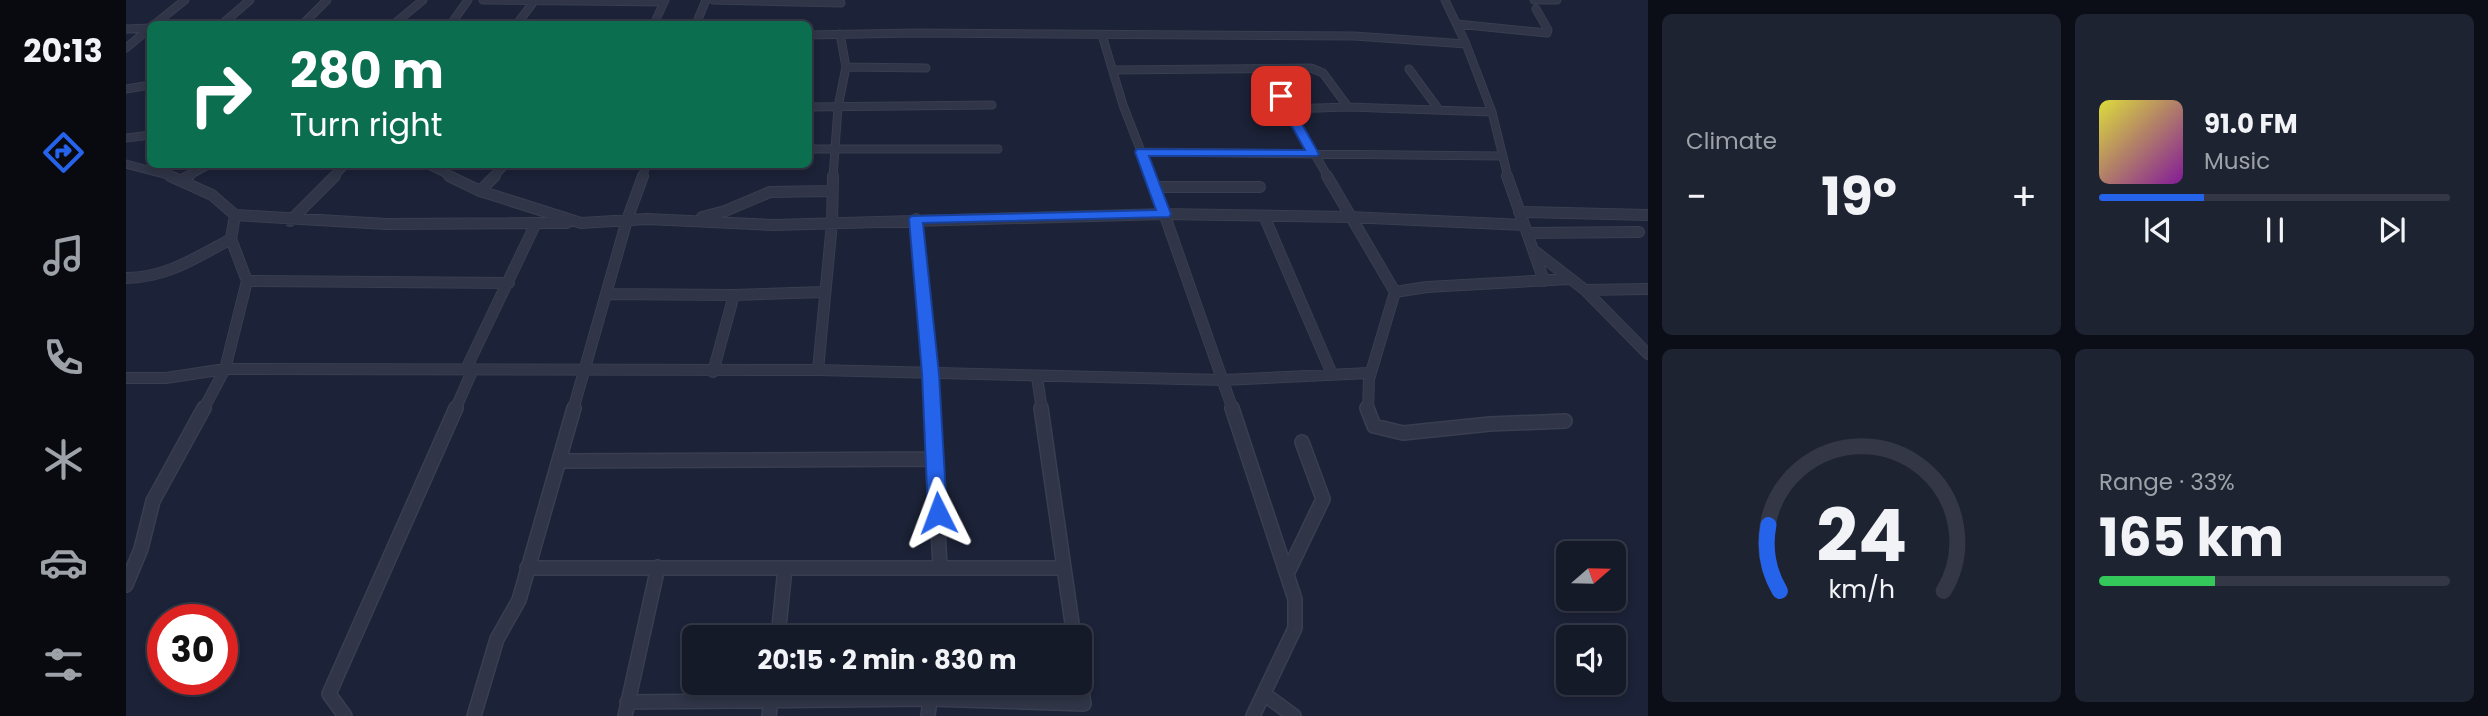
<!DOCTYPE html>
<meta charset="utf-8">
<style>
body{margin:0;font-family:Poppins,sans-serif;background:#1e2331;color:#f1f3f6;height:100vh;display:flex;flex-direction:column;font-size:26px;white-space:nowrap}
*{box-sizing:border-box;margin:0}
p{font-size:23px;color:#9da1a8}
.icon{flex:none;width:38px;height:38px;fill:none;stroke:currentColor;stroke-width:2;stroke-linecap:round;stroke-linejoin:round}
.map{position:relative;flex:1;overflow:hidden}
.side{display:flex;flex-direction:column;gap:14px;padding:14px;background:#0c0e17;width:840px}
.side>*{flex:none}
.banner{position:absolute;left:21px;top:21px;width:665px;height:147px;border-radius:10px;box-shadow:0 4px 10px #0003,0 0 0 2px #343846;background:#0b6e4f;color:#fff;overflow:hidden}
.needle{width:46px;rotate:70deg}
.buttons{position:absolute;left:1430px;top:541px;display:grid;gap:14px}
.buttons a{display:grid;place-items:center;width:70px;height:70px;border-radius:10px;background:#151a29;box-shadow:0 4px 10px #0003,0 0 0 2px #343846;font-size:35px}
.speed{position:absolute;left:21px;top:604px;display:flex;gap:14px;font-size:35px;font-weight:700;text-align:center}
.speed>*{display:grid;place-content:center;width:91px;height:91px;border-radius:50%;background:#151a29;box-shadow:0 4px 10px #0003,0 0 0 2px #343846;line-height:1}
.speed .limit{border:10px solid #d22;background:#fff;color:#111}
.pin{position:absolute;display:grid;place-items:center;width:60px;height:60px;color:#fff;margin:-30px;border-radius:14px;box-shadow:0 4px 10px #0006}
.me{position:absolute;width:77px;margin:-38px;rotate:357deg;stroke-linejoin:round;filter:drop-shadow(0 0 5px #0008)}
.turn{display:flex;align-items:center;gap:24px;height:147px;padding:0 28px;font-size:32px}
.turn .icon{width:91px;height:91px;stroke-width:2.5}
.turn b{display:block;font-size:49px;line-height:60px}
.big{font-size:52px;font-weight:700;line-height:1.1}
.side .card{flex:1;display:flex;flex-direction:column;justify-content:center;gap:10px;min-width:0;padding:0 24px;border-radius:10px;background:#1e2331}
.side .dial{align-items:center;gap:0}
.dial svg{height:182px;overflow:visible;fill:none;stroke:#343846;stroke-width:7;stroke-linecap:round;text-anchor:middle}
.dial text{fill:#f1f3f6;stroke:none}
.song{display:flex;align-items:center;gap:21px}
.cover{width:84px;height:84px;border-radius:10px;background:linear-gradient(135deg,hsl(60 70% 55%),hsl(290 70% 35%))}
.played{height:7px;border-radius:4px;background:linear-gradient(90deg,#2563eb 30%,#343846 30%)}
.keys{display:flex;justify-content:space-around;direction:ltr}
.heat{display:flex;justify-content:space-between;align-items:center;font-size:38px;direction:ltr}
.charge{height:10px;border-radius:5px;background:linear-gradient(90deg,#34c759 33%,#343846 0)}
.side .tiles{flex:1;display:grid;gap:14px;grid-template-columns:repeat(2,1fr)}
.trip{position:absolute;left:556px;top:625px;width:410px;height:70px;border-radius:10px;background:#151a29;box-shadow:0 4px 10px #0003,0 0 0 2px #343846;font-weight:700;line-height:70px;text-align:center}
main{display:flex;flex:1;min-height:0}
.tab-bar{display:flex;flex-direction:column;width:126px;justify-content:space-around;align-items:center;background:#080a10;color:#9da1a8}
.tab-bar .icon{width:49px;height:49px}
.tab-bar .active{color:#2563eb}
.tab-bar b{font-size:32px;color:#f1f3f6}
.map>svg:first-child{display:block}
</style>
<main>
<nav class="tab-bar">
<b>20:13</b>
<svg class="icon active" aria-label="directions" viewBox="0 0 24 24"><path d="M12 3l9 9-9 9-9-9zM9 14v-3h6M13 9l2 2-2 2"/></svg>
<svg class="icon" aria-label="music" viewBox="0 0 24 24"><path d="M9 18V5l10-2v13"/><circle cx="6" cy="18" r="3"/><circle cx="16" cy="16" r="3"/></svg>
<svg class="icon" aria-label="phone" viewBox="0 0 24 24"><path d="M5 4h4l2 5-3 2q2 4 5 5l2-3 5 2v4C11 20 4 13 5 4z"/></svg>
<svg class="icon" aria-label="climate" viewBox="0 0 24 24"><path d="M12 3v18M4 7l16 10M4 17L20 7"/></svg>
<svg class="icon" aria-label="car" viewBox="0 0 24 24"><path d="M5 17H2v-5l4-1 3-4h7l3 4 3 1v5h-3M9 17h6M6 11h13"/><circle cx="7" cy="17" r="2"/><circle cx="17" cy="17" r="2"/></svg>
<svg class="icon" aria-label="filters" viewBox="0 0 24 24"><path d="M4 7h16M4 17h16"/><circle cx="9" cy="7" r="2"/><circle cx="15" cy="17" r="2"/></svg>
</nav>
<div class="map">
<svg width="1522" height="716" viewBox="0 0 1522 716">
<rect width="100%" height="100%" fill="#1c2237"/>
<g fill="none" stroke-linecap="round" stroke-linejoin="round">
<g stroke="#393e50" stroke-width="9">
<path id="street-far2" d="M357,0L538,2
M587,0L715,3
M1319,0L1340,44L1366,112L1382,177
M1408,0H1431
M29,24L59,0
M96,24L124,0
M177,24L201,0
M268,24L297,0
M325,24L342,0
M391,24L409,0
M528,24L539,0
M570,24L580,0
M1331,24L1421,33L1422,30L1410,9
M0,29L24,28
M682,35L789,33L1229,36L1340,44
M976,35L997,105L1025,177
M0,48L24,28
M720,67L800,68
M1133,69L1155,96L1202,177
M1283,69L1313,110
M988,70L1185,68L1197,73L1222,107L1366,112
M0,89L24,85
M682,107L866,105
M1162,109L1222,107
M0,138L24,135
M682,149H872
M1016,152L1374,156
M0,164L49,177
M300,164L327,177
M60,177L84,164
M207,177L220,164
M367,177L380,164
M516,177L521,164
M707,177L712,107L720,67L714,34"/>
</g>
<g stroke="#393e50" stroke-width="12">
<path id="street-far1" d="M44,176L86,195L109,215L105,239L121,281L99,369L77,410
M323,176L354,191L455,223L521,219L648,225L1038,214L1223,217L1398,225
M1025,176L1107,410
M1201,176L1269,292
M1381,176L1418,281
M57,179L63,176
M1029,187H1134
M354,191L369,176
M1393,212L1522,215
M109,215L260,224L410,223
M1138,216L1206,374
M576,217L599,211L644,192L705,191
M790,219L806,410
M164,221L209,176
M1401,233L1513,232
M1410,252L1459,290L1522,354
M0,278C40,278 71,257 105,239
M121,281L383,283
M1459,290L1522,289
M480,294L608,295
M340,369L410,223H441
M692,370L706,223L707,176
M587,372L608,295L699,292
M911,377L916,410
M0,378H40L99,369L692,370L1097,380L1243,373
M329,410L347,369
M447,410L501,220L517,176
M1242,410L1243,379L1269,292L1301,287L1443,279"/>
</g>
<g stroke="#393e50" stroke-width="16">
<path id="street" d="M806,408L814,567
M915,408L948,637
M1106,408L1169,599V628L1127,716
M1241,408L1248,426L1277,433L1364,424L1439,421
M433,461L809,459
M401,568H938
M1162,572L1197,499L1176,442
M0,585L15,549L27,501L78,408
M652,637L659,568
M1138,694L1168,716
M501,702L804,699L958,704L954,676
M219,716L203,694L330,408
M348,716L371,639L393,600L448,408
M499,716L532,567
M643,716L647,682
M802,716L804,699"/>
</g>
<use href="#street-far2" stroke="#303547" stroke-width="7"/>
<use href="#street-far1" stroke="#303547" stroke-width="10"/>
<use href="#street" stroke="#303547" stroke-width="13"/>
</g>
<path fill="#2563eb" stroke="#184099" stroke-width="2" d="M1151,93L1160,96L1193,154L1191,156H1023L1045,214L1043,217L797,223L813,374L821,513L818,519L812,521L805,519L802,513L796,374L783,219L785,216L1030,210L1009,152L1011,149L1179,150L1149,96Z"/>
</svg>
<div class="buttons">
<a><svg class="needle" viewBox="-14 -14 28 28"><path d="M0-13l5 13h-10z" fill="#e53935"/><path d="M0 13l5-13h-10z" fill="#9da1a8"/></svg></a>
<a><svg class="icon" aria-label="sound" viewBox="0 0 24 24"><path d="M4 9h4l5-4v14l-5-4H4zM17 9q2 3 0 6"/></svg></a>
</div>
<div class="speed"><div class="limit">30</div></div>
<div class="pin" style="left:1155px;top:96px;background:#d93025"><svg class="icon" aria-label="arrive" viewBox="0 0 24 24"><path d="M6 21V4h12l-3 4 3 4H6"/></svg></div>
<svg class="me" style="left:812px;top:513px" viewBox="-20 -20 40 40"><path d="M0-17L14 15 0 8-14 15z" fill="#2563eb" stroke="#fff" stroke-width="4"/></svg>
<div class="trip">20:15 · 2 min · 830 m</div>
<div class="banner">
<div class="turn"><svg class="icon" aria-label="right" viewBox="0 0 24 24"><path d="M7 20v-9h11M14 6l5 5-5 5"/></svg><div><b>280 m</b>Turn right</div></div>
</div>
</div>
<section class="side">
<div class="tiles">
<div class="card"><p>Climate</p>
<div class="heat"><a>−</a><b class="big">19°</b><a>+</a></div>
</div>
<div class="card">
<div class="song"><i class="cover"></i><div><b>91.0 FM</b><p>Music</p></div></div>
<div class="played"></div>
<div class="keys"><svg class="icon" aria-label="previous" viewBox="0 0 24 24"><path d="M18 5L8 12l10 7zM5 5v14"/></svg><svg class="icon" aria-label="pause" viewBox="0 0 24 24"><path d="M8 5v14M16 5v14"/></svg><svg class="icon" aria-label="next" viewBox="0 0 24 24"><path d="M6 5l10 7-10 7zM19 5v14"/></svg></div>
</div>
<div class="card dial"><svg viewBox="0 0 100 80">
<path d="M14 69A42 42 0 1 1 86 69"/>
<path d="M14 69A42 42 0 0 1 9 40" stroke="#2563eb"/>
<text x="50" y="56" font-size="32" font-weight="700">24</text>
<text x="50" y="72" font-size="11">km/h</text>
</svg></div>
<div class="card"><p>Range · 33%</p><b class="big">165 km</b><div class="charge"></div></div>
</div>
</section>
</main>
